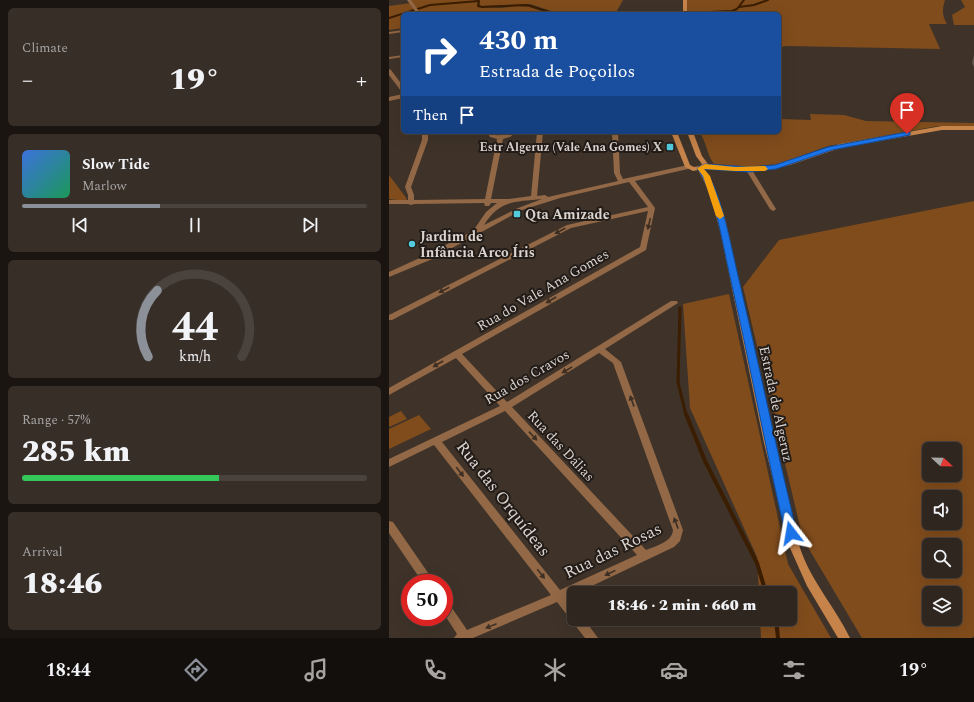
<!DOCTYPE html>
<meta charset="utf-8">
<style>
body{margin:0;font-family:Spectral,serif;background:#372e28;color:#f1f3f6;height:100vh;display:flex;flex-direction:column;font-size:15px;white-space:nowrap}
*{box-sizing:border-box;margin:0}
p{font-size:13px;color:#a7a5a4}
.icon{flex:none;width:22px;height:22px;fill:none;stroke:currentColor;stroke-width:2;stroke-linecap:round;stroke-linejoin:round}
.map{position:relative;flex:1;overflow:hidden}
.panel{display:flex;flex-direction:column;gap:8px;padding:8px;background:#1a1511;width:389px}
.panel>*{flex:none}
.guide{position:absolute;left:12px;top:12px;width:380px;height:122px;border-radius:6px;box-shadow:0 4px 16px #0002,0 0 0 1px #4a433d;background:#1a4fa0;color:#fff;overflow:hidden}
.needle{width:26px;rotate:112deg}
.buttons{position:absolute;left:533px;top:442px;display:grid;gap:8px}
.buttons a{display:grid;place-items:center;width:40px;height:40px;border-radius:6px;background:#2f261f;box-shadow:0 4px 16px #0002,0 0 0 1px #4a433d;font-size:20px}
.speed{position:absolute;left:12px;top:574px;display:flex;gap:8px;font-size:20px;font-weight:700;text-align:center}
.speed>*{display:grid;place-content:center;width:52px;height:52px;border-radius:50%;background:#2f261f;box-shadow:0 4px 16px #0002,0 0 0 1px #4a433d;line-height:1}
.speed .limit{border:6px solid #d22;background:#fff;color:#111}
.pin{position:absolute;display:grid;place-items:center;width:34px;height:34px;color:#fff;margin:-41px -17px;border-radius:50% 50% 50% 0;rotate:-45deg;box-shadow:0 0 4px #0007}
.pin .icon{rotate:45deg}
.me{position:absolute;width:44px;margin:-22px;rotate:346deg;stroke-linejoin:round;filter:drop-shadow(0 0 3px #0008)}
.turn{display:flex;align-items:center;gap:14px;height:84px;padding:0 12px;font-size:18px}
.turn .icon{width:52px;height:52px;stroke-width:2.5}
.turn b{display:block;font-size:28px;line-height:34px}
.then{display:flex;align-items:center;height:38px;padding:0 12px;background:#0003;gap:8px;font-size:15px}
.big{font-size:30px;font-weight:800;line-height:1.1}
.panel .card{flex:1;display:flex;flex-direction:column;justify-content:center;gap:6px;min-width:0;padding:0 14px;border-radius:6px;background:#372e28}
.panel .dial{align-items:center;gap:0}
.dial svg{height:104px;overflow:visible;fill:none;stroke:#4a433d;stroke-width:7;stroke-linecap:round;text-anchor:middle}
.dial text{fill:#f1f3f6;stroke:none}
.song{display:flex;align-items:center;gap:12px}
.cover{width:48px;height:48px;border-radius:6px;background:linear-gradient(135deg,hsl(220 70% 55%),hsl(150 70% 35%))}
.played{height:4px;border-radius:2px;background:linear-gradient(90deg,#8c9099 40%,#4a433d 40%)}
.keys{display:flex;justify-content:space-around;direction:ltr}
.heat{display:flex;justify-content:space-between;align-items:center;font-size:22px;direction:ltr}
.charge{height:6px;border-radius:3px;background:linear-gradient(90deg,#34c759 57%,#4a433d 0)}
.trip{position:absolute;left:178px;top:586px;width:230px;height:40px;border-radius:6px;background:#2f261f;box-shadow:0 4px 16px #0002,0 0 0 1px #4a433d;font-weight:800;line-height:40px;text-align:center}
.tabs{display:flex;height:64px;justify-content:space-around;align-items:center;background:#130f0c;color:#a7a5a4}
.tabs .icon{width:28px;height:28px}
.tabs .current{color:#8c9099}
.tabs b{font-size:18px;color:#f1f3f6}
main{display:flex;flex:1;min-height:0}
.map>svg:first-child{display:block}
</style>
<main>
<section class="panel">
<div class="card"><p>Climate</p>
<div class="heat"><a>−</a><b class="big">19°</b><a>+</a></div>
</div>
<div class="card">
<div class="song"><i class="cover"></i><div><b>Slow Tide</b><p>Marlow</p></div></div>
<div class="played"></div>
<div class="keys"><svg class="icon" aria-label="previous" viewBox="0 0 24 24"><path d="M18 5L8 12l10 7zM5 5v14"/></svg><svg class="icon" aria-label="pause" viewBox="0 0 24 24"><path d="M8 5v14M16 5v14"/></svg><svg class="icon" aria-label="next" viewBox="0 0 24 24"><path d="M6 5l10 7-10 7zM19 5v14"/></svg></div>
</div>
<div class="card dial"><svg viewBox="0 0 100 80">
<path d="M14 69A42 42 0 1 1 86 69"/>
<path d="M14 69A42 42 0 0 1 21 18" stroke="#8c9099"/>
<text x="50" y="56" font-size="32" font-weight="700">44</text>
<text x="50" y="72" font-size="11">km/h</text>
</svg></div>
<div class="card"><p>Range · 57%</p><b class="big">285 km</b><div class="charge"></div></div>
<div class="card"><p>Arrival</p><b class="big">18:46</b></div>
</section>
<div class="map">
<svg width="585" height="638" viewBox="0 0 585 638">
<rect width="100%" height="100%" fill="#3f3329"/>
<path fill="#804c1c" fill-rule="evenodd" d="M20,0H234L226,14H171L141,4L92,6L90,3L89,7L112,8L128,6L141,7L161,14H14V28L0,30V6L22,3Z
M295,0H556C553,9 553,16 558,24H540L551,49L399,46L390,47V14H299Z
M572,0H585V25H565L563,15L576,7Z
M390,113L391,119L422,120L421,114L455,115L477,121L585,123V126H549L439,146L393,163L379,165L358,167L325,164C317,153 318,142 310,132H390Z
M0,175L18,199L16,201L0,199Z
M585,201V636L583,638H473L414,539L354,287L390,240ZM540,449H566V475H540ZM540,497H566V523H540ZM540,545H566V571H540ZM540,593H566V619H540Z
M340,294L399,564L442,638H372L371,619H401V593H370L368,557L301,408L294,304Z
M12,411L18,419L0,427V417Z
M30,415L42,429L0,449V429Z"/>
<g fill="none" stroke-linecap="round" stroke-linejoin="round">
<path stroke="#3b1d01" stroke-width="2" d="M350,7L365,5L379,0
M277,14L343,11L348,9L355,0
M0,18L41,5L90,1L89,6L93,7L138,5L167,14"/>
<path stroke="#3b1d01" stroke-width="3" d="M291,308L289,382L297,415"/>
<path stroke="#3b1d01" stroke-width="4" d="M297,414L316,461L368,563L377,593
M387,619L389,638"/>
<path fill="#926846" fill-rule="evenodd" d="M18,0H22L32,14H28Z
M14,30V32L0,34V32Z
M14,55V57L0,59V57Z
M0,69L2,70L14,86V92L12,91L0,75Z
M14,94V98L0,101V97Z
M33,132H39V140L22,187L25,195V200L96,199L108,139L101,137L98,132H104L105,135C114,136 119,132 127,132L121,137L114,139L102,199H120L142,196L148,132H154L148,196L156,195L159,197L229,181L225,173L223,132H229L231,173L234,179L299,165L302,167L299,169L246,181L266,208L257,250L73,354L118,402L282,301H288L289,303L216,349L232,362L294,530L291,541L285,547L188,593H185V594L177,598L185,607V619H195L209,638H196L168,602L84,638H65L68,634L55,614V600L59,602L78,630L162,595L45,445L0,467V459L111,406L67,358L0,395V388L251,247L259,211L182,228L3,320H0V315L178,225L259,207L240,182L171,198L133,210L41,260L0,277V272L35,256L84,231L97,212L108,203H102L100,206H96L95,203L25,204L22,205L19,204H0V200H19V195L16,187L33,140ZM153,199L129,208L95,225C111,200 125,202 153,199ZM210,353L224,363L284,530C283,542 267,546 257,550L123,407ZM116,411L248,555L171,590L53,442Z
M360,168L363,170L387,209L386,210L384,211L381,209L357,170Z
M0,521L4,522L46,583H34L0,533Z"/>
<path fill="#c6834a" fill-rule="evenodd" d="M294,0H298V14H294Z
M553,126H585V130H553L451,148L401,165L374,171H346L316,168L315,169C336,201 341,242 349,279C370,368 383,460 411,548C422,581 446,607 461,638H449L418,586L401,548L375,443L331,230L319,189L309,170L304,171L296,167L282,132H288L301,165L305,167L311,166L313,164L307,156L298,132H304L313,156L319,164L346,167H374L398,162L450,144Z"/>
</g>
<path fill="#655950" d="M585,55V67L583,63Z"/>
<defs><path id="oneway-solid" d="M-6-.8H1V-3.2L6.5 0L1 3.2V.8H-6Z"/></defs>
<g fill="#3e2f24">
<use href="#oneway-solid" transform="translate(260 224) rotate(103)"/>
<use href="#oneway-solid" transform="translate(171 231) rotate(153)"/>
<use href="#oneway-solid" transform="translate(55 290) rotate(153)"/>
<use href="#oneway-solid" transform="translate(162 300) rotate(150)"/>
<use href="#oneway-solid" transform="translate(49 364) rotate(150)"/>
<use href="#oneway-solid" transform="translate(178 370) rotate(149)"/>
<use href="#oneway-solid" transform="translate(243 401) rotate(-110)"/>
<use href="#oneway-solid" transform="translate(144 436) rotate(47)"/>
<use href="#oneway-solid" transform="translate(71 472) rotate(52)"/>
<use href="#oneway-solid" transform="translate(287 523) rotate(-110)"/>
<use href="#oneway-solid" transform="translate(221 573) rotate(154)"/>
<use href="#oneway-solid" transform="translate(152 574) rotate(52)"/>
<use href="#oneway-solid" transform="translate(102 626) rotate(158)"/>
</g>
<path fill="#1a73e8" stroke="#114b97" d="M518,132H521V135L443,150L387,169L360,172L315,169C331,188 341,241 347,267C368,355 386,444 408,533L407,536H398L396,533C376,446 360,359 340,272C333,241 326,193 308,168L316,164L360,167L386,165L439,147Z"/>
<path fill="#f59e0b" d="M316,164L346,167L376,166L379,169L376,171H346L315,169L321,176L335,216L331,219L327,216L314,176L308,168Z"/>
<g fill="#54cadd" stroke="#221c18" stroke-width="1.5">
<rect x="277" y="143" width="8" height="8" rx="2"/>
<rect x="124" y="210" width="8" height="8" rx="2"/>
<circle cx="23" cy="244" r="4"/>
</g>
<g text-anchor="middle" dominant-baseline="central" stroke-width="4" stroke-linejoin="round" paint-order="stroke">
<g font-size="12" font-weight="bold" fill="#dbd3cd" stroke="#221c18" text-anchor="end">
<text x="273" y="147">Estr Algeruz (Vale Ana Gomes) X</text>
</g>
<g font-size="14" font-weight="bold" fill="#dbd3cd" stroke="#221c18" text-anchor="start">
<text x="136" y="214">Qta Amizade</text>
<text x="31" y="236">Jardim de<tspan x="31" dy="16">Infância Arco Íris</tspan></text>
</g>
<g font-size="14" fill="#dbd3cd" stroke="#221c18">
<text transform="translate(154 290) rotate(-30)">Rua do Vale Ana Gomes</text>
<text transform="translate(138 377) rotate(-30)">Rua dos Cravos</text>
<text transform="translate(387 404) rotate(78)">Estrada de Algeruz</text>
<text transform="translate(172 446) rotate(47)">Rua das Dálias</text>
</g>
<g font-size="17" fill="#dbd3cd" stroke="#221c18">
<text transform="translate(114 499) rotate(52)">Rua das Orquídeas</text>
<text transform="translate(224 551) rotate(-26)">Rua das Rosas</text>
</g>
</g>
</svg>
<div class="buttons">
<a><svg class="needle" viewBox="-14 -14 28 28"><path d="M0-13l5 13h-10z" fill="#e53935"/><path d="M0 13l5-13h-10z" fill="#a7a5a4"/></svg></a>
<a><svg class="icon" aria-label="sound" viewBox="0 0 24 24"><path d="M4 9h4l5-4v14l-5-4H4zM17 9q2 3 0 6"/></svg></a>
<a><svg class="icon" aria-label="search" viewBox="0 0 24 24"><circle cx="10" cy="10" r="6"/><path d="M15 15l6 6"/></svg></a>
<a><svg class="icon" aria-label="layers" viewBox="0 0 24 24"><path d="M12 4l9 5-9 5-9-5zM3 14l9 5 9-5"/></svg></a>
</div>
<div class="speed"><div class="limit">50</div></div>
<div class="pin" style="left:518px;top:134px;background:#d93025"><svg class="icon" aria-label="arrive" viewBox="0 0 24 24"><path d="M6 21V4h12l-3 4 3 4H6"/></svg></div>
<svg class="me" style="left:402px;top:533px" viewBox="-20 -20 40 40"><path d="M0-17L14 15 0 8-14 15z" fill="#1a73e8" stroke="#fff" stroke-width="4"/></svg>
<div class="trip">18:46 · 2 min · 660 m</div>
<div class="guide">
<div class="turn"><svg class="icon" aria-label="right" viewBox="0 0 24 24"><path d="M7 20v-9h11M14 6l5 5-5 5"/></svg><div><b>430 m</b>Estrada de Poçoilos</div></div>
<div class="then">Then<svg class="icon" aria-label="arrive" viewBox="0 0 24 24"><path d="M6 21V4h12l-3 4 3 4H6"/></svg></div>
</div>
</div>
</main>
<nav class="tabs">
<b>18:44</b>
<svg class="icon current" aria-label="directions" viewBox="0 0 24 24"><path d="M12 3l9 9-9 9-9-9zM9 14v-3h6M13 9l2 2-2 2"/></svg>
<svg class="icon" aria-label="music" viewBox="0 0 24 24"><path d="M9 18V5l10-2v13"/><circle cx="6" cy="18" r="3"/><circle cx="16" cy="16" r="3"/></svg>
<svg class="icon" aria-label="phone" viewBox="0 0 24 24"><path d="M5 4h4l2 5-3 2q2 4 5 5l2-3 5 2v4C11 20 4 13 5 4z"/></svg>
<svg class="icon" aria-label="climate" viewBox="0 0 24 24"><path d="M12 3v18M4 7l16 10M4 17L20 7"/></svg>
<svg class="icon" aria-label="car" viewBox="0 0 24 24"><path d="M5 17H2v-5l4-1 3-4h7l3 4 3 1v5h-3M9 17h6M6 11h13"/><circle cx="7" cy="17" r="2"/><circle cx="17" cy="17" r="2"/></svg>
<svg class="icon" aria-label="filters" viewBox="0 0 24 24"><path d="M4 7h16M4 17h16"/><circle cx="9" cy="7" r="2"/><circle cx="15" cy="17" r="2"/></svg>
<b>19°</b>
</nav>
